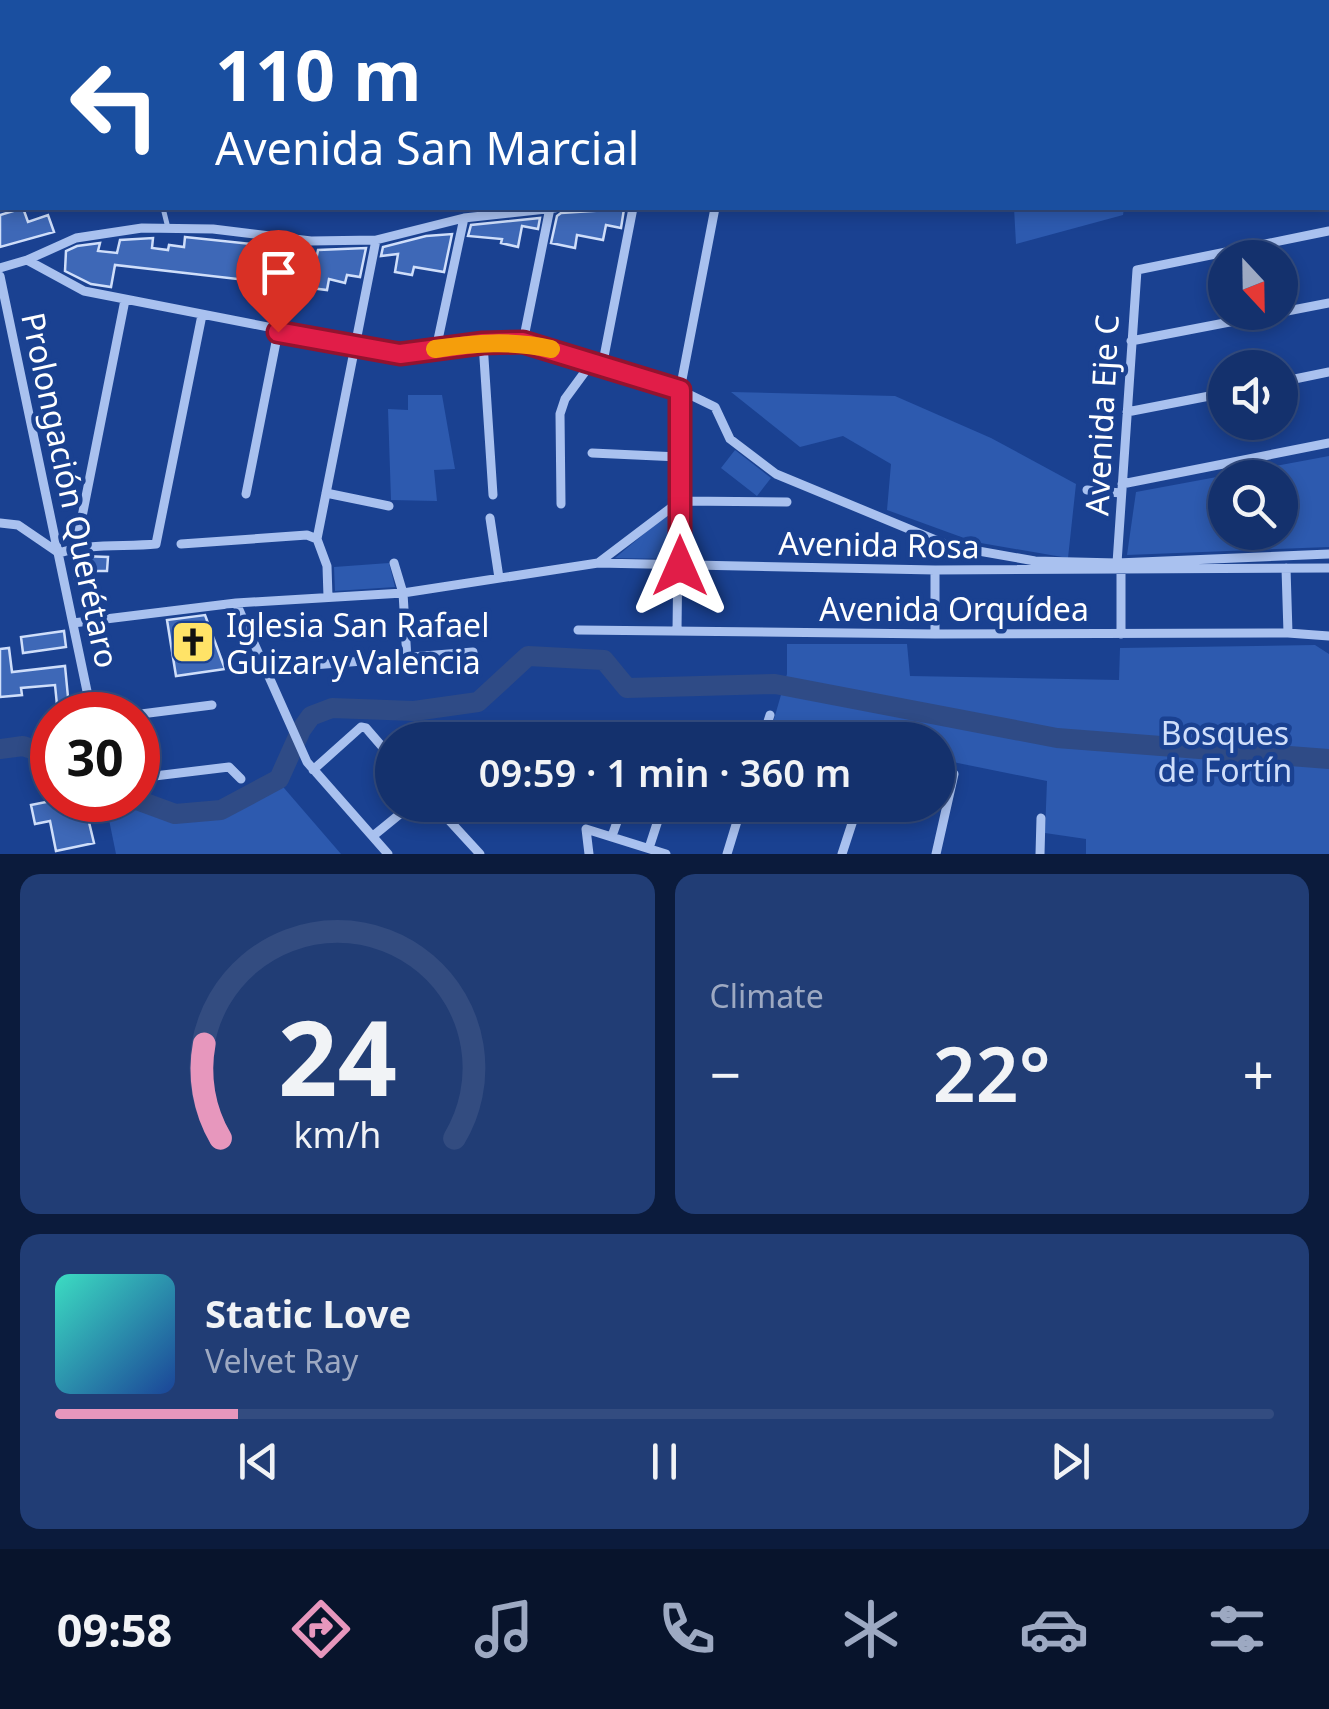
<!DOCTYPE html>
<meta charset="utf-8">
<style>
body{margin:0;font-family:"Noto Sans",sans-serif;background:#213d75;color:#f1f3f6;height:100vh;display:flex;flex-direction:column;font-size:38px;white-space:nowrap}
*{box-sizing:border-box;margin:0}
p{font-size:32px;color:#9da9c2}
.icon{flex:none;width:55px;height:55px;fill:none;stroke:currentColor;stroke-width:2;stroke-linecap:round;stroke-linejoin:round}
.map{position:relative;height:854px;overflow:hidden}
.sheet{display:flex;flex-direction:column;gap:20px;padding:20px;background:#0b1b3c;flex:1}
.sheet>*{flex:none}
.hud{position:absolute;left:0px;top:0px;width:1330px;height:210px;box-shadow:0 5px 15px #0003,0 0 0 2px #334c80;background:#1a4fa0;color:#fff;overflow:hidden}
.needle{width:65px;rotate:158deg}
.buttons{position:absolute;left:1208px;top:240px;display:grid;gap:20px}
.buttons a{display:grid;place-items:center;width:90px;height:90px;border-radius:50%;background:#14316d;box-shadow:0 5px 15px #0003,0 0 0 2px #334c80;font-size:50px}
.speed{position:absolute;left:30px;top:692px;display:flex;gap:20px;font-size:50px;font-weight:700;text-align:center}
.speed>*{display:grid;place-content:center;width:130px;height:130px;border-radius:50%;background:#14316d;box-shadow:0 5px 15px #0003,0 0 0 2px #334c80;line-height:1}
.speed .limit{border:15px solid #d22;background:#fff;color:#111}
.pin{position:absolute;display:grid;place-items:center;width:85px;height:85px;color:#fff;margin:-102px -42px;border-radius:50% 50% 50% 0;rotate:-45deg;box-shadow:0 0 10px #0007}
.pin .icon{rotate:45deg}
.me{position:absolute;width:110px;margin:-55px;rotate:0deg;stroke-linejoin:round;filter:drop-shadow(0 0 8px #0008)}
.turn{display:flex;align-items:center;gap:35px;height:210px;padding:0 50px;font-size:45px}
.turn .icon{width:130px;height:130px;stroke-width:2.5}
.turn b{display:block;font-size:70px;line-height:85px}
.big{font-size:75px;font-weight:600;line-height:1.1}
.sheet .card{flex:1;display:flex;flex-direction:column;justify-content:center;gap:15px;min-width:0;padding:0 35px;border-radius:20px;background:#213d75}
.sheet .dial{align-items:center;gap:0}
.dial svg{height:260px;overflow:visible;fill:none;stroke:#334c80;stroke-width:7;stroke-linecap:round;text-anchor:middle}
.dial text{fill:#f1f3f6;stroke:none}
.song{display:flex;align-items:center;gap:30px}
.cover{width:120px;height:120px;border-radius:15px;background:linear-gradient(135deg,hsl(170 70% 55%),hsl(220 70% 35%))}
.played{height:10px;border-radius:5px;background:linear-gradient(90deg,#e797bd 15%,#334c80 15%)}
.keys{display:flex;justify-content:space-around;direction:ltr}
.heat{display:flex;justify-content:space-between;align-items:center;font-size:55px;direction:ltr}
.sheet .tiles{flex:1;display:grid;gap:20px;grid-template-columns:1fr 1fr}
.card:last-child{grid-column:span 2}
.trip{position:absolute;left:375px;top:722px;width:580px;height:100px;border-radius:50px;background:#14316d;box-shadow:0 5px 15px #0003,0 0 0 2px #334c80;font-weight:600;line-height:100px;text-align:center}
.menu{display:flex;height:160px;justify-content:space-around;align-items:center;background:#08142c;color:#9da9c2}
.menu .icon{width:70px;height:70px}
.menu .selected{color:#e797bd}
.menu b{font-size:45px;color:#f1f3f6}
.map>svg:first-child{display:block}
</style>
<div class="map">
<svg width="1329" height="854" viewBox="0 0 1329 854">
<rect width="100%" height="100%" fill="#1a4191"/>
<path fill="#2d5aaf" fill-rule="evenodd" d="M1014,208H1124L1123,215L1016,244Z
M731,392L895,396L991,438L1076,484L1068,558L975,542L887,510L891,464L843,436L800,447Z
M408,395H442L455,469L434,470L437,501L391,500L388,409L408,410Z
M735,450L771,478L757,496L721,468Z
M1329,456V547L1127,555L1136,492ZM1225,478H1280V532H1225Z
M669,513L675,516L674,559L615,558Z
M389,563L395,587L335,591L334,567Z
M787,644H907L910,676L1119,680L1120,648L1315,645L1329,654V854H1086V839L1045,833L1047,781L938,759V740H768L787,674Z
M277,775L284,788L341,854H116L105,800H138V793L174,808L218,802Z"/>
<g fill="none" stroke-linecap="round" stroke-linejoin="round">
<path stroke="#2f4b86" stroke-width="20" d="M0,749L23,746L52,756
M137,800L175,814L221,810L279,779L301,730L311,716L332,708L414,711L478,702L528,656L604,660L627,688L775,684L1057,738L1329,759"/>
</g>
<path fill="#3e68b7" stroke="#cfdefa" stroke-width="2.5" d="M23,208L28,222L48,215L54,232L0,247V215Z
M624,209L621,228L606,225L603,240L577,235L575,248L551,243L557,216L561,213Z
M540,218L538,229L522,226L518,247L501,243L502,239L468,236L471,225Z
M452,234L444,272L414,267L412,275L395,272L398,254L381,256L383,247L426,236Z
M185,237L270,246L263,275L256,273L246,280L115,265L111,287L91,284L65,271L66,251L77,246L100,243L98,251L117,253L120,240L153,238L152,248L168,250L169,245L184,247Z
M366,248L360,277L347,275L345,283L329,279L327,290L278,284L281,272L296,274L298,266H315L318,250Z
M82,556L108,557L107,571H93L92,578H75L76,563H82Z
M205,615L225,669L176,676L167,620Z
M64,631L66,647L23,653L21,637Z
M9,648L12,672L65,666L68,697L78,696L80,714L58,715L55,685L21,688L22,695L0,697V649Z
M56,800H91L93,813L87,814L94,843L56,851L50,821L35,824L31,805Z"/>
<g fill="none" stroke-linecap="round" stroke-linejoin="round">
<path stroke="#a9c1ef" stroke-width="2.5" stroke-dasharray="5 8" stroke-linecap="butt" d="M265,2L271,0"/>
<path stroke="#a9c1ef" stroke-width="5" d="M76,0L78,2
M542,0L543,2
M673,0L674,2
M186,2L192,0
M222,2L228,0
M634,2L639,0
M163,208L168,228"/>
<path stroke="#a9c1ef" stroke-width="9" d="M784,0L785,2
M1008,0V2
M1150,0L1151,2
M1261,0L1262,2
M1117,2L1120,0
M1328,53L1329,52
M27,260L84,291L401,353L483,343L523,342L558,350L680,390L715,407L730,439L776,474L950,546L1035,561L1117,563L1329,554
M0,268L27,260L76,238L142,228L213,229L311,241L376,240L464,218L555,208
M0,276L92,715
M1131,341L1329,303
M523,342L550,208
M483,343L493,495
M436,349L464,218
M1280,382L1329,372
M1127,412L1225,393
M592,453L679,457
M1122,484L1329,443
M1087,490L1121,493
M326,493L389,506
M246,494L278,332
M561,504L560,414L565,399L587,369L602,367L633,208
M490,518L499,578
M0,523L18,525L59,553C87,543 125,547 156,544L202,315
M317,539L376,240
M317,539L327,566L328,597
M181,544L307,535L317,539
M76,547L125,300
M394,563L403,593L407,659
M598,563L680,501L787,502
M1117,563L1137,270L1329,231
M1286,568L1288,633
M935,570V634
M236,603L307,762L388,854
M73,623L236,603L403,593L598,563L935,570L1329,568
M578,630L935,634L1288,633L1329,636
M677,631L680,390L715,208
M1121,634V570
M264,669L473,652
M133,715L212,705
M683,740L684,737
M762,740L770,715
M313,770L361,727L366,728L392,758
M138,778L229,767L241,779
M435,805L480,854
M373,836L411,805
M612,836L623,805
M649,848L663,805
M589,854L586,829L666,854
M727,854L742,805
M842,854L858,805
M936,854L954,774
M1040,854L1041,818"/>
</g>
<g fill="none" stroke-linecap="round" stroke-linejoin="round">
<g stroke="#92132f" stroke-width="25">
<path id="route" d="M278,332L400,354L483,343L523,342L680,390V566"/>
</g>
<use href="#route" stroke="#e11d48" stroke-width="18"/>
<path stroke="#f59e0b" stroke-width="18" d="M435,349C475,343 512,340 551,349"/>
</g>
<defs>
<g id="church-square" transform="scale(2.25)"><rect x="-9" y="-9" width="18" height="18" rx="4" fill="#ffe367" stroke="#1a4191"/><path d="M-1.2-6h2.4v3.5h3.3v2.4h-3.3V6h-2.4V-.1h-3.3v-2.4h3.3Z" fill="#111"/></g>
</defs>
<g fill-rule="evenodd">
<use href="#church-square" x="193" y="642"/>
</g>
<g text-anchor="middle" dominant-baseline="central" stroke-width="9" stroke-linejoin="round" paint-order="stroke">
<g font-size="32" fill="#fff" stroke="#1a4191">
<text transform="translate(1101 415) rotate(-87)">Avenida Eje C</text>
<text transform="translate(71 490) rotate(78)">Prolongación Querétaro</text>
<text transform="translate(879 544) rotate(1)">Avenida Rosa</text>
<text x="954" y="608">Avenida Orquídea</text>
</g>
<g font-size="32" fill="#fff" stroke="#1a4191" text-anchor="start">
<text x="226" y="624">Iglesia San Rafael<tspan x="226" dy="37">Guizar y Valencia</tspan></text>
</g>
<g font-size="32" fill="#cfdefa" stroke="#1a4191">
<text x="1225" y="732">Bosques<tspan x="1225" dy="37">de Fortín</tspan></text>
</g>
</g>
</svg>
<div class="buttons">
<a><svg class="needle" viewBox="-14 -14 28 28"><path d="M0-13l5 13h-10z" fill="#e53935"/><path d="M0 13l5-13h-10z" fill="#9da9c2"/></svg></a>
<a><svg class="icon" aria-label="sound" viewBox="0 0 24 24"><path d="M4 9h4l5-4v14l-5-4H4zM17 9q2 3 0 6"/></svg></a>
<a><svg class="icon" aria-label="search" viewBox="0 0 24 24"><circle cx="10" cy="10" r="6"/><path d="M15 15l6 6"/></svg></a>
</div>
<div class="speed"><div class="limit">30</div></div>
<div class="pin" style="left:278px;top:332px;background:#d93025"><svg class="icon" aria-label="arrive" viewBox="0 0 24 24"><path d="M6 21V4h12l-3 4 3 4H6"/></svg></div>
<svg class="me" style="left:680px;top:566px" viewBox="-20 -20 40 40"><path d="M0-17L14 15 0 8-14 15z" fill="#e11d48" stroke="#fff" stroke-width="4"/></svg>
<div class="trip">09:59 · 1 min · 360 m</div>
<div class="hud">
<div class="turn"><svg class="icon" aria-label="left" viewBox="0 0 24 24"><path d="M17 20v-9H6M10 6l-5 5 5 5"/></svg><div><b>110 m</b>Avenida San Marcial</div></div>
</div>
</div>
<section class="sheet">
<div class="tiles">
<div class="card dial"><svg viewBox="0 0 100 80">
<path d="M14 69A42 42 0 1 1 86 69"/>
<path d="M14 69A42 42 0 0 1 9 40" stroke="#e797bd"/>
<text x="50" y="56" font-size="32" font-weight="700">24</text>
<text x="50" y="72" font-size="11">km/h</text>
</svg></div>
<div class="card"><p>Climate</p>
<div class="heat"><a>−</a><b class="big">22°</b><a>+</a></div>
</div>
<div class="card">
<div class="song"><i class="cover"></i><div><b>Static Love</b><p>Velvet Ray</p></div></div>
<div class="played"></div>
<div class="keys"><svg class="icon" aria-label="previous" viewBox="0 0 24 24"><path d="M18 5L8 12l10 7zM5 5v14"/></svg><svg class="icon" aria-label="pause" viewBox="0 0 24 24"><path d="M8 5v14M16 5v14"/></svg><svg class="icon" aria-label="next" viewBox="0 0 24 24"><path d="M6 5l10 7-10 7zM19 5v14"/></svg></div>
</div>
</div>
</section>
<nav class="menu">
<b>09:58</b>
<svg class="icon selected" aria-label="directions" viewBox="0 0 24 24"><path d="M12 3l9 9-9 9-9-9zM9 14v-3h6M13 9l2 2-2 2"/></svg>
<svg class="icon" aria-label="music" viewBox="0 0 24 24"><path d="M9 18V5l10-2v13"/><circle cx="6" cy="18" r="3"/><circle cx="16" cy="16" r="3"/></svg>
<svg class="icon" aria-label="phone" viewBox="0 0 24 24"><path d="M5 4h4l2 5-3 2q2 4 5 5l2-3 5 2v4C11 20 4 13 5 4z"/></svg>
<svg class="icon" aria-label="climate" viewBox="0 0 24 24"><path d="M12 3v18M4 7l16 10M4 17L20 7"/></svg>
<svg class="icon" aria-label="car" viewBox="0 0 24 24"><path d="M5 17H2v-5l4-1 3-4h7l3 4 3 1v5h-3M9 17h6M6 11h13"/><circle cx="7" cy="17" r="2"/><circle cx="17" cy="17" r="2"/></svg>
<svg class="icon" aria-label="filters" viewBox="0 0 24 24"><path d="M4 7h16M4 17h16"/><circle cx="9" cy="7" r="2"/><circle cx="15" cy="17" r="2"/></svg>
</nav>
